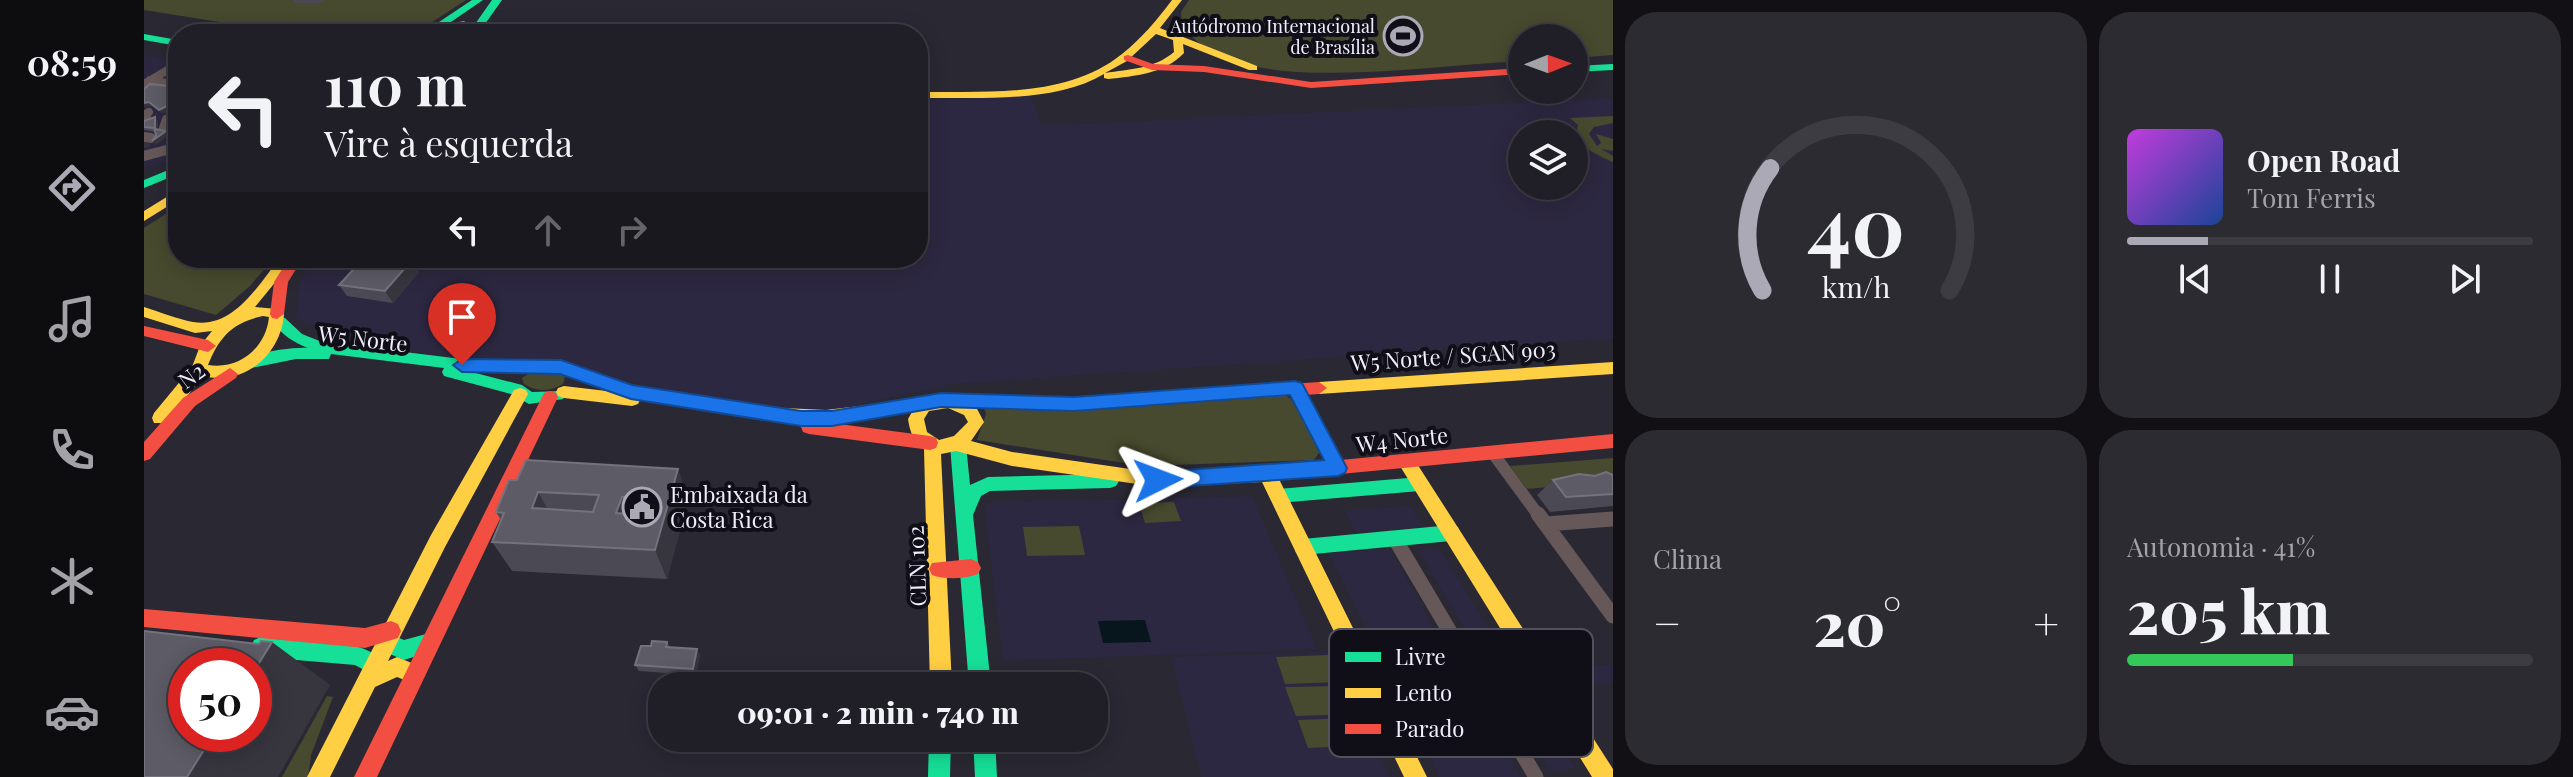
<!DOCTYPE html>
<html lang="pt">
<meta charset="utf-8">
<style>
body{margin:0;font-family:"Playfair Display",serif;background:#2d2b32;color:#f1f3f6;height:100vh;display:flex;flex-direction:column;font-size:30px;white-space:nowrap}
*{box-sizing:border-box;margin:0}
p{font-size:26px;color:#a2a2a7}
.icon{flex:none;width:44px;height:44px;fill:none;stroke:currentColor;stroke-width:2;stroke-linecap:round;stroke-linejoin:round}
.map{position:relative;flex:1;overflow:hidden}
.panel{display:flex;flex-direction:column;gap:12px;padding:12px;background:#121015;width:960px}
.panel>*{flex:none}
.banner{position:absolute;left:24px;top:24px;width:760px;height:244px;border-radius:32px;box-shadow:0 4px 20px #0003,0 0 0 2px #3d3c43;background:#201e26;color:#f1f3f6;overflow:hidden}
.needle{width:52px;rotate:89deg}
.buttons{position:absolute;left:1364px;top:24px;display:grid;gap:16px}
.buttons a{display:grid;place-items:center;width:80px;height:80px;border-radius:50%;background:#201e26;box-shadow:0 4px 20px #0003,0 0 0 2px #3d3c43;font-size:40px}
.speed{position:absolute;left:24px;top:648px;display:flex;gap:16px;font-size:40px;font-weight:700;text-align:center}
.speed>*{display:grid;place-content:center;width:104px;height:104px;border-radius:50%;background:#201e26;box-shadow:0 4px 20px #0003,0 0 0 2px #3d3c43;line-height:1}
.speed .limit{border:12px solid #d22;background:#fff;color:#111}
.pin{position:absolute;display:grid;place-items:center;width:68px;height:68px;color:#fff;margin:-82px -34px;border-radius:50% 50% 50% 0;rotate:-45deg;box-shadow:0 0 8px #0007}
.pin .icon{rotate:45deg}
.me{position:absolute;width:88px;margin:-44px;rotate:87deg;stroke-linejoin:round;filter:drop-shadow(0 0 6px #0008)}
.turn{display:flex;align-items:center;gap:28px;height:168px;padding:0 24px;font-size:36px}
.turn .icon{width:104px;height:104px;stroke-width:2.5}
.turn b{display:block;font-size:56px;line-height:68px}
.lanes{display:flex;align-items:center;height:76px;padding:0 24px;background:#0003;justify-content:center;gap:40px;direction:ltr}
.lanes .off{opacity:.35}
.big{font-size:60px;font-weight:800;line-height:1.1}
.panel .tile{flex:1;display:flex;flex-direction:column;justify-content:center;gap:12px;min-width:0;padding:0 28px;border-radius:32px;background:#2d2b32}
.panel .dial{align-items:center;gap:0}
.dial svg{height:208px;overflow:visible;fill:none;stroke:#3d3c43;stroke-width:7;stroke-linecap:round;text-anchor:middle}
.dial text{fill:#f1f3f6;stroke:none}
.song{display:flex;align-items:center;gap:24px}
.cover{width:96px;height:96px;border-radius:12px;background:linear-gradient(135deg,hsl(290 70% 55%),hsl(220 70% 35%))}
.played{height:8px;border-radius:4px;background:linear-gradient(90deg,#aba9b6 20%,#3d3c43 20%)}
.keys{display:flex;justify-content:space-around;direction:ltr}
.heat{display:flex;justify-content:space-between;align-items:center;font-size:44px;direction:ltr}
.charge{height:12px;border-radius:6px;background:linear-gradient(90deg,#34c759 41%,#3d3c43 0)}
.panel .tiles{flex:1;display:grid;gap:12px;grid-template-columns:repeat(2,1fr)}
.trip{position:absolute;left:504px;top:672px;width:460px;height:80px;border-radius:32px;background:#201e26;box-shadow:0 4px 20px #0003,0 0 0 2px #3d3c43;font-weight:800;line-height:80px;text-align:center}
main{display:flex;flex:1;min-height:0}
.tab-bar{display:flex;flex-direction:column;width:144px;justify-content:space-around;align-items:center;background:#0d0c0f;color:#a2a2a7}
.tab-bar .icon{width:56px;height:56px}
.tab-bar .active{color:#aba9b6}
.tab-bar b{font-size:36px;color:#f1f3f6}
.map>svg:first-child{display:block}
</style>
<main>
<nav class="tab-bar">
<b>08:59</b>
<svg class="icon active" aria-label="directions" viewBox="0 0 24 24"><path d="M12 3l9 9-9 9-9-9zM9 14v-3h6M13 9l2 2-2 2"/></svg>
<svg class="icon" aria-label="music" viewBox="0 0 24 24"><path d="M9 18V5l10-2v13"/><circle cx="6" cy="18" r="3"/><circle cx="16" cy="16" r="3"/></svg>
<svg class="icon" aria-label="phone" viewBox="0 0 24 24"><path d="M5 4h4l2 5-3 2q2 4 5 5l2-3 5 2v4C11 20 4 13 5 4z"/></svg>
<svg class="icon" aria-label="climate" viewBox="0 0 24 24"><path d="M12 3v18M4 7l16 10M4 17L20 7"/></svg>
<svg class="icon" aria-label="car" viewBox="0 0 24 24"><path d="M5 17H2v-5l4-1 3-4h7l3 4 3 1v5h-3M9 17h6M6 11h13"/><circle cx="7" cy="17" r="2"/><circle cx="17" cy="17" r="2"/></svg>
</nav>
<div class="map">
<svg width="1469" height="777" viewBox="0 0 1469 777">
<rect width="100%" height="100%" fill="#2a2833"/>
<path fill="#2d2841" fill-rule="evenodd" d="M0,55L34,61V159L0,168Z
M886,96L898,126L1469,98V338L809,384L696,409H642L505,387L409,360L320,359L265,351L152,320L155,282L172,258H774V101ZM1378,134H1430V186H1378Z
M1108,496L1173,649L859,661L840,503Z
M1266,506L1279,527L1212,532L1201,511Z
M1295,548L1351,639L1328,641L1274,550Z
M1246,549L1298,642L1232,648L1184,553Z
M1187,652L1246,777H1057L1027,657Z
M1363,657L1431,768L1406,771L1340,659Z
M1311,661L1377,777H1296L1241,667Z
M1469,664V682L1427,687L1417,670Z"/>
<path fill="#474a2e" d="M0,0H322L270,34H152L0,10Z
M1045,0H1469V55L1430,58V38H1378V61C1304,65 1227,76 1152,72C1120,71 1037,54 1037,12Z
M1469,116V123L1450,127L1445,134L1453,146L1457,143L1452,134L1469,139V151L1457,149L1469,156V162C1453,155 1428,145 1434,125L1426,118Z
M34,206V258H130L106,286L72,315L0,294V228Z
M393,368L416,370L421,377L419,384C405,392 393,392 380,384L378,378Z
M1142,396L1147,399L1177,450L1170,460L999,466L833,440L842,414L838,402Z
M1469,458V481L1383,489L1366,466Z
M1030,502L1037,521L1001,523L995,503Z
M935,526L941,555L883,556L879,527Z
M1185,655L1196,682L1141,684L1132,657Z
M1197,686L1208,714L1152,716L1141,687Z
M183,696L189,697L167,755L164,777H138Z
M1210,718L1221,745L1164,748L1154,720Z"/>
<path fill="#06161c" d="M1001,620L1007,642L959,643L954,621Z"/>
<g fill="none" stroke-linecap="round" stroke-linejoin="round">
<path stroke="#665858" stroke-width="8" d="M6,80L34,85
M0,84L34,64
M34,112L22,119L19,128H34
M0,121L3,116L0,115L5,112"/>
<path stroke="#665858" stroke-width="10" d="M0,137L7,138
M0,156L34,147"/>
<path stroke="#665858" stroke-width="12" d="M1348,452L1395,516"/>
<path stroke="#665858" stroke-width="15" d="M1394,514L1469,616
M1402,524L1469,519
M1251,539L1392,777"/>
<path fill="#16e098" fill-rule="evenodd" d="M328,0H339L304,24L320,21L329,27L348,0H358L334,34H317L318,27L277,34Z
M0,34L34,40V46L0,40Z
M1469,64V70L1430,72V66Z
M34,166V174L0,188V180Z
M136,317L141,318L158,334L178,342L318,359H406L488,386L617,407L623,409L625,413L623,417L617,419L487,398L405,371H324L378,385L388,392L419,391L421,395L419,399L385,404L367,394L300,376L298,372L300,368L187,354L185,359H152L107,368L102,366L99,362C109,352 149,347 164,348C149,342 138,335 129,322L131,318Z
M1151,382L1157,384L1200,463L1203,468L1200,473L1194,475L1188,473L1143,388Z
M814,438L820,440L822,445L826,485L844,477L966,474L972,476L975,481L972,486L966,488L846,491L837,496L829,515L847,686H825L806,445L808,440Z
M1276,477L1282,479L1285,484L1282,489L1276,491L1134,503L1128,501L1125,496L1128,491L1134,489Z
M1307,525L1314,527L1316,533L1314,539L1307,541L1159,555L1152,553L1150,547L1152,541L1159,539Z
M241,632L260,640L282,634L289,637L292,644L289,651L260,660L234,649L231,642L234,635Z
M117,637C147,640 229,636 241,666L238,673L231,676L211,665L117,657L110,654L107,647L110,640Z
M785,738H807L806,777H784Z
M829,738H851L853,777H831Z"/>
<path fill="#ffcf43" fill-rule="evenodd" d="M1028,0H1038L1016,28L1028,33L1029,28H1037L1039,37L1113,66V70H1105L1039,44L1040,53C1020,74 991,76 964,79L960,78V74C910,104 831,97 774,98V92C841,91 922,99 978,54C997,39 1013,20 1028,0ZM1012,34L1029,40L1030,52C1010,69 986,69 961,73L983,61Z
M34,190V200L0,221V211Z
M136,258H151L111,307L133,309L140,314C137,355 100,386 59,376L22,423H10L8,418L10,413L48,367L56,346L68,331L51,333L0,317V307C16,312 33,319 49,322C90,329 114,285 136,258ZM119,316L125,317C122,348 95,370 64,365C75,337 89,322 119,316Z
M1469,362V374L1175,394L1167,388L1175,382Z
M420,386L488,394L494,396L496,400L494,404L488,406L420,398L414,396L412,392L414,388Z
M376,388L382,390L384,394L301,547L244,661L253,657L275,666L278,673L275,680L268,683L253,677L231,687L186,777H163L287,535L370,390Z
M806,395L832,407L840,422L827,441L868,452L1014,473L1123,467L1130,469L1283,777H1260L1118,482L1014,487L868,466L812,451L797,454L808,686H786L780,449C769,441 766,432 764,419L768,412C717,420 669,426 617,419L611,417L609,413L611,409L617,407L682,410ZM804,408L820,415L824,422L810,436L795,440L783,432L780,419L785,411Z
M1262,454L1268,456L1469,769V777H1448L1256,466L1253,461L1256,456Z"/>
<path fill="#f24e42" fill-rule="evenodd" d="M984,55L1009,64L1060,66L1167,82L1378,68V74L1167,88L1060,72L1008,70L980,60V56Z
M147,261L154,266L144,282L140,314L133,319L128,318L126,314L130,282L142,263Z
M0,326L64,340L72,346L64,352L0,336Z
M86,368L94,374L92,378L51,406L6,459L0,461V442L39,398Z
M1175,382L1183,388L1175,394L930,410L806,407L800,405L798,401L800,397L806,395L930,398Z
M406,391L412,393L414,397L233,777H210L398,397L400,393Z
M665,420L786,436L792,438L794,443L792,448L786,450L665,434L659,432L657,427L659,422Z
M1469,434V448L1124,481L1118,479L1115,474L1118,469L1124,467Z
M827,559L834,562L837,568L834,574C821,579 801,580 788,575L785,569L788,563Z
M0,609L221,628L247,621L254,624L257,631L254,638L221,648L0,627Z"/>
</g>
<path fill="#4b4953" d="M149,0H180L175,3H150Z
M0,121H14V129L22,131L25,135L11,145L12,135L11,132L0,130Z
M268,260L275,272L249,303L203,296L195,285Z
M534,469L544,500L523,579L368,571L348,542L357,520L352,512L373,480Z
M1469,475V506L1406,512L1393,495L1409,480Z
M523,642L526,647L556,655L552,675L495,671L491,665L507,646Z"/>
<path fill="#37353e" d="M34,96V106L18,114L15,110Z
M5,102L8,106L0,107V103Z
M11,117L14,121V133L11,129Z
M22,131L25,135L11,145L8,141Z
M4,142L7,146L0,148V143Z
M268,260L275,272L249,303L241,291Z
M534,469L544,500L523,579L511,550Z
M394,492L411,522L388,508Z
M478,497L491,527L472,513Z
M128,642L186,685L134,777H43L70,734H110V671Z
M553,649L556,655L552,675L549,669Z"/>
<path fill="#5d5b65" stroke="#74727d" stroke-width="2" fill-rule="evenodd" d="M6,84L34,87V96L32,101L15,110L5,102L0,103V89Z
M11,117V129L22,131L8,141L12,135L10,128L0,127V121Z
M220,258H252L268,260L241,291L195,285Z
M382,460L534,469L511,550L348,542L360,513L352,512L365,480H373ZM394,492L455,495L449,512L388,508ZM478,497L510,499L505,516L472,513Z
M1462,472L1469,475V494L1422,497L1409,480L1435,474L1451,476Z
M0,631L115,644L117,641L128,642L110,671V666H42V734H70L43,777H0Z
M508,641L523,642L522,647L553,649L549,669L491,665L497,646H507Z"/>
<path fill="#1a73e8" stroke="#114b97" stroke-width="2" d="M318,359L417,360L488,385L657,411H688L797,393L930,397L1151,381L1158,383L1203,468L1201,473L1194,476L1014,488L1007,486L1004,480L1007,474L1014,472L1180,460L1146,395L930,411L797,407L688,426H657L487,399L416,374L318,372L309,365Z"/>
<defs>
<g id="stadium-ring" transform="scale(2)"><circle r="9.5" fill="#100e17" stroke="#aba9b6" stroke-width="1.5"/><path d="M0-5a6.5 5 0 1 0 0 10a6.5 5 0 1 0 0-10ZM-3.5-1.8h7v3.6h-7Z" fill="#aba9b6"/></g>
<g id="civic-ring" transform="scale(2)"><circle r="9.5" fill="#100e17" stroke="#aba9b6" stroke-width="1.5"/><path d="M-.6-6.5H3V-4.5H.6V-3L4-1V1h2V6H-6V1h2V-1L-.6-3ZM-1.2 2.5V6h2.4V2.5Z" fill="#aba9b6"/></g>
</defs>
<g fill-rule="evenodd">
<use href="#stadium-ring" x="1259" y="36"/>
<use href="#civic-ring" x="498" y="507"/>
</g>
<g text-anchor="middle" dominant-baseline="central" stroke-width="8" stroke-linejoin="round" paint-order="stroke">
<g font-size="18" fill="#f0eefc" stroke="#100e17" text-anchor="end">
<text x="1231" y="26">Autódromo Internacional<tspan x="1231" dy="21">de Brasília</tspan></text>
</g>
<g font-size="22" fill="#f0eefc" stroke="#100e17">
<text transform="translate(219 338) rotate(7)">W5 Norte</text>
<text transform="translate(1309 355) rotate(-4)">W5 Norte / SGAN 903</text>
<text transform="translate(47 375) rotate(-36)">N2</text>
<text transform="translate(1258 439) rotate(-6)">W4 Norte</text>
<text transform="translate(772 566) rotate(-92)">CLN 102</text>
</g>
<g font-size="22" fill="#f0eefc" stroke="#100e17" text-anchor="start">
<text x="526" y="494">Embaixada da<tspan x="526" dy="25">Costa Rica</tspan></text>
</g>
</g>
<rect x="1185" y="629" width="264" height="128" rx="12" fill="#100e17" stroke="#53515c" stroke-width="2"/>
<rect x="1201" y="652" width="36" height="10" fill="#16e098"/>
<rect x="1201" y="688" width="36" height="10" fill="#ffcf43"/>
<rect x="1201" y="724" width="36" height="10" fill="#f24e42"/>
<g font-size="22" fill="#f0eefc">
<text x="1251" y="665">Livre</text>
<text x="1251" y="701">Lento</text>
<text x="1251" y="737">Parado</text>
</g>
</svg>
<div class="buttons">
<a><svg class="needle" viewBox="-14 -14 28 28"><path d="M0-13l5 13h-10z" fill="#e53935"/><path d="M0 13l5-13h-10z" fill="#a2a2a7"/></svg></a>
<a><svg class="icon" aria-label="layers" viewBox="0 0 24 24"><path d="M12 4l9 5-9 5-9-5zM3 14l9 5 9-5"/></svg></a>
</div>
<div class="speed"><div class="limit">50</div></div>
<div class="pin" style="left:318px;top:365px;background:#d93025"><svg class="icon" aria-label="arrive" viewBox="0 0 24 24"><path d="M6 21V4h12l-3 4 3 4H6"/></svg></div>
<svg class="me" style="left:1014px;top:480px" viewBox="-20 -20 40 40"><path d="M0-17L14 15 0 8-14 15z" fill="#1a73e8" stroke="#fff" stroke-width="4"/></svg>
<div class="trip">09:01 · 2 min · 740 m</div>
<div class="banner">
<div class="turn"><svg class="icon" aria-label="left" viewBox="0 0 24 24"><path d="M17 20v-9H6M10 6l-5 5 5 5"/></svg><div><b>110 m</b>Vire à esquerda</div></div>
<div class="lanes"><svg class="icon" aria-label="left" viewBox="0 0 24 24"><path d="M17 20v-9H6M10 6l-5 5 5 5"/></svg><svg class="icon off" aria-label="ahead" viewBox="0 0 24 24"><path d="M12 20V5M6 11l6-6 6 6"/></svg><svg class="icon off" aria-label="right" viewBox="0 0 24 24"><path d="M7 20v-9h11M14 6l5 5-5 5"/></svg></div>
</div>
</div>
<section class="panel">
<div class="tiles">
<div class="tile dial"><svg viewBox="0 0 100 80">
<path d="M14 69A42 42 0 1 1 86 69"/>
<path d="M14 69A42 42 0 0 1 17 22" stroke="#aba9b6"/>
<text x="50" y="56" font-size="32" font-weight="700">40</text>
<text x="50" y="72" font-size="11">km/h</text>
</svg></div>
<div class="tile">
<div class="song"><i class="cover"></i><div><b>Open Road</b><p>Tom Ferris</p></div></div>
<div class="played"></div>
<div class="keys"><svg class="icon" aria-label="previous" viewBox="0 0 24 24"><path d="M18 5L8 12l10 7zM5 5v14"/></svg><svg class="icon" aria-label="pause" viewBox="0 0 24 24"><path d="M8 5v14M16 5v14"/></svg><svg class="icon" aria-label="next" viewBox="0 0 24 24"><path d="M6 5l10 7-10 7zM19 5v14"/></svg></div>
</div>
<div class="tile"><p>Clima</p>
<div class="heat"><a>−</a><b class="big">20°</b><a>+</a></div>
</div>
<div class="tile"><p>Autonomia · 41%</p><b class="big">205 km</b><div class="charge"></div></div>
</div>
</section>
</main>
